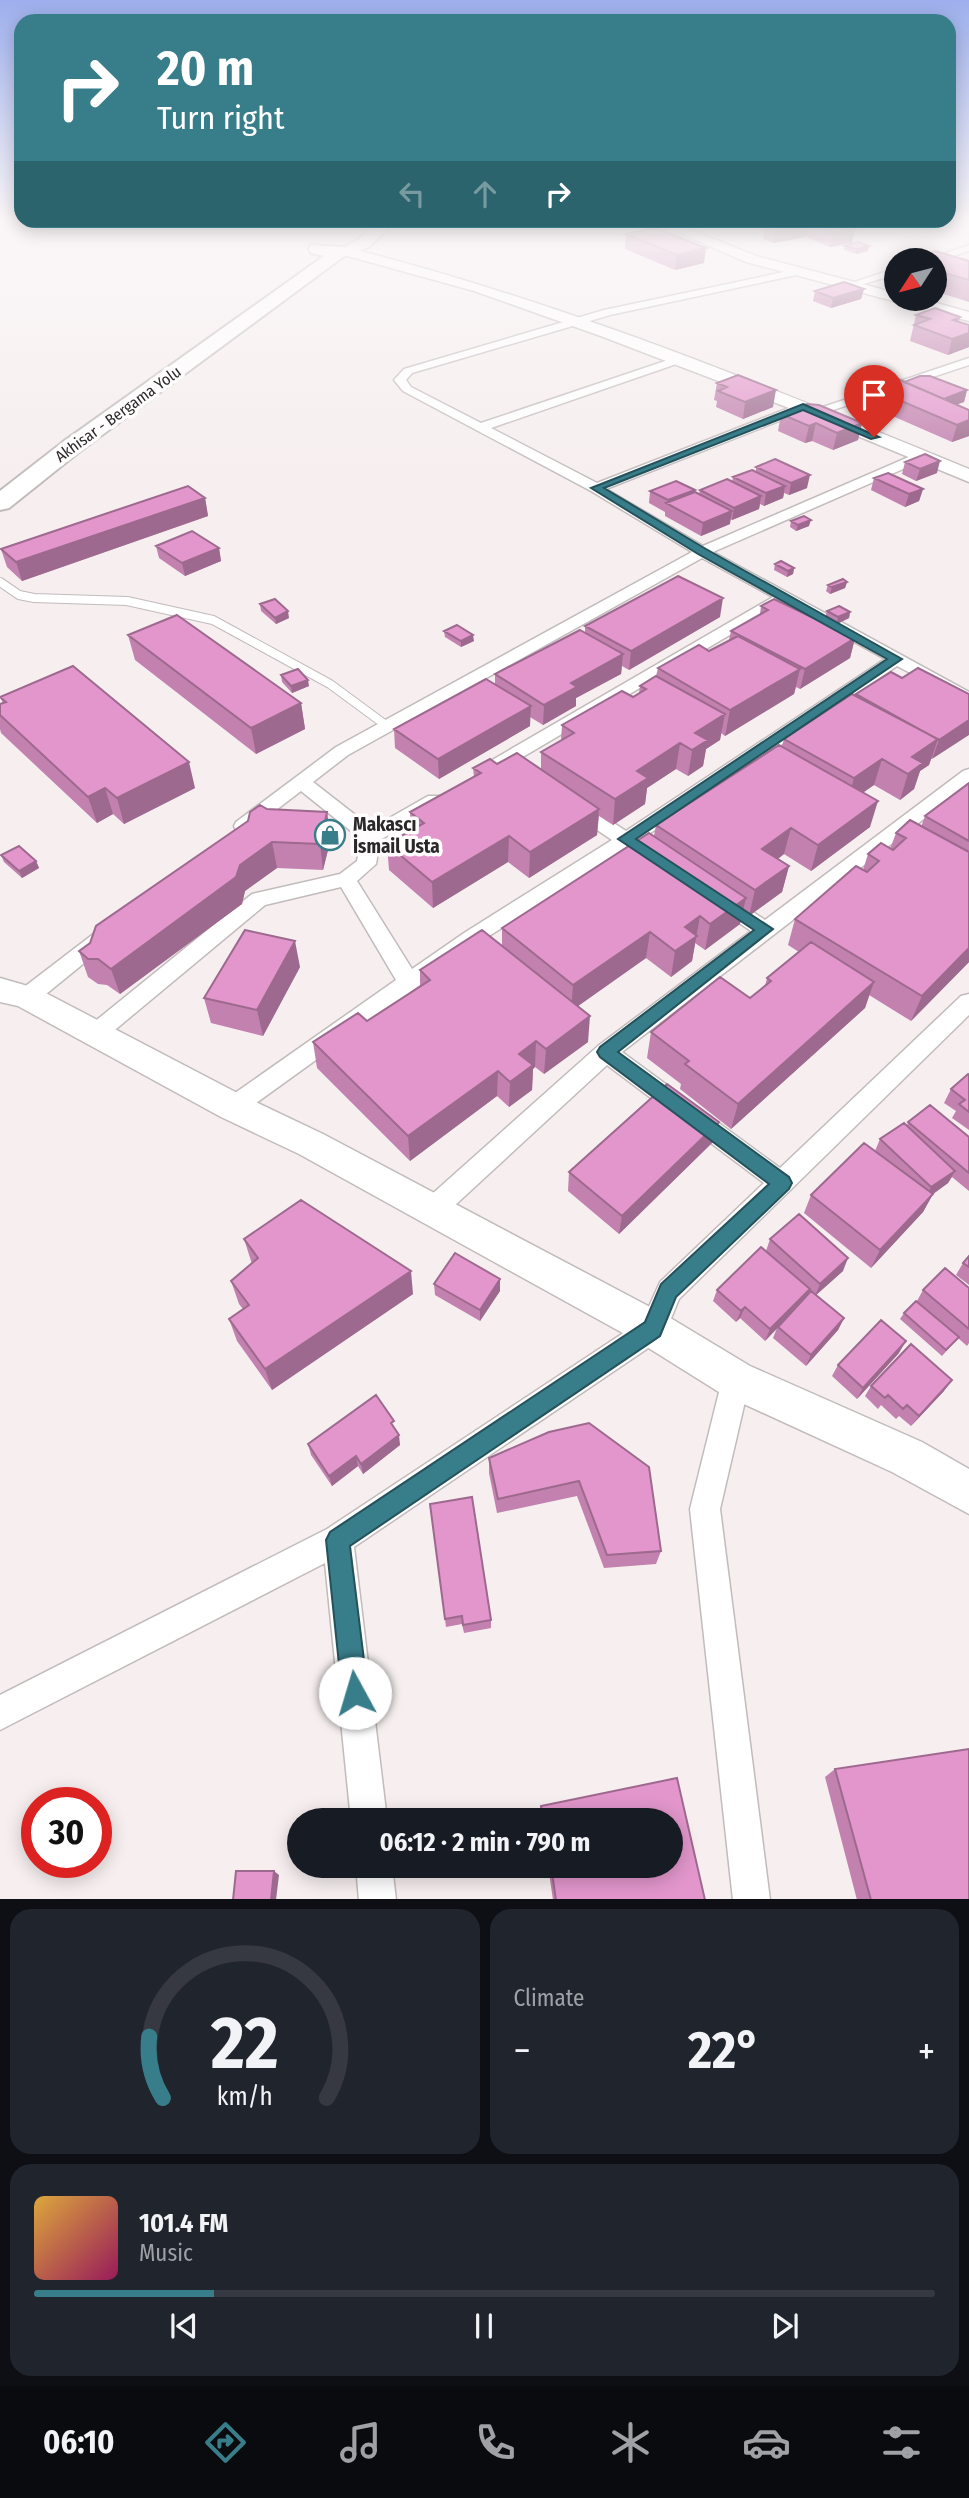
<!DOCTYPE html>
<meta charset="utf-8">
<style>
body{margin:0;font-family:"Fira Sans Condensed",sans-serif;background:#20242c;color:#f1f3f6;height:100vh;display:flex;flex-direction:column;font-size:26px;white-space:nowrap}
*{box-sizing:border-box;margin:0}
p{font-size:23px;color:#9ea1a6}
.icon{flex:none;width:38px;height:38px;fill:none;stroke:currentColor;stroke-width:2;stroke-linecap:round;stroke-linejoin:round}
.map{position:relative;height:1899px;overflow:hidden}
.side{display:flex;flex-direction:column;gap:10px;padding:10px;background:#0d0f14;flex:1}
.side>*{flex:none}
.banner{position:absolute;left:14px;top:14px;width:942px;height:214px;border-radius:21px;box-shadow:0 4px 18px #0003;background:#387d8a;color:#fff;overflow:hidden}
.needle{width:46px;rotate:234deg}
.fabs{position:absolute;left:884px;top:248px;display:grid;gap:14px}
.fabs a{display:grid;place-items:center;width:63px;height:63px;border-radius:50%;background:#171b24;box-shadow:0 4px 18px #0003;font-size:35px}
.speed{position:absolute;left:21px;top:1787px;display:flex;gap:14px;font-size:35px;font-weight:700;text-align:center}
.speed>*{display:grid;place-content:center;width:91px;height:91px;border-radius:50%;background:#171b24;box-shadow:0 4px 18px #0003;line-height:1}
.speed .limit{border:10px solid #d22;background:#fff;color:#111}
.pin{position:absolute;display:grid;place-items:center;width:60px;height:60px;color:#fff;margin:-72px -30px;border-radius:50% 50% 50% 0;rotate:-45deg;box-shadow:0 0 7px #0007}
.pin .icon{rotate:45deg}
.me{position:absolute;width:77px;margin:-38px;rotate:354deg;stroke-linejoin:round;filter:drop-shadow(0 0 5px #0008)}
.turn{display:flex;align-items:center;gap:24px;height:147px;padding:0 28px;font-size:32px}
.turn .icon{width:91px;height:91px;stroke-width:2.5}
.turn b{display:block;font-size:49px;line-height:60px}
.lanes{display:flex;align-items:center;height:66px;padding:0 28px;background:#0003;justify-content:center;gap:35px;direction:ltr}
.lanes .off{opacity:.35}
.big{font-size:52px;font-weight:700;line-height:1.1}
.side .tile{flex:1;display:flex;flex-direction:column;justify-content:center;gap:10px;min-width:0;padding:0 24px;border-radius:21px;background:#20242c}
.side .dial{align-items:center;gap:0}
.dial svg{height:182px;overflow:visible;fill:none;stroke:#363941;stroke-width:7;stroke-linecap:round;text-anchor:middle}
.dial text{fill:#f1f3f6;stroke:none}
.song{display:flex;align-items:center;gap:21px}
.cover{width:84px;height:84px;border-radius:10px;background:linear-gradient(135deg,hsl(40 70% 55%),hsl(330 70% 35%))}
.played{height:7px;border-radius:4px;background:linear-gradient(90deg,#387d8a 20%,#363941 20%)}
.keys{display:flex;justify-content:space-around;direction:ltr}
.heat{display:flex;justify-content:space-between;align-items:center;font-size:38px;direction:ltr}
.side .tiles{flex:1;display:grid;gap:10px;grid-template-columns:1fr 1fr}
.tile:last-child{grid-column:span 2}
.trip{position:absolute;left:287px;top:1808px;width:396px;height:70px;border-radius:35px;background:#171b24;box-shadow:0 4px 18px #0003;font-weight:700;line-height:70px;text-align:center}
.tabs{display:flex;height:112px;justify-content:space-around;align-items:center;background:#090b0e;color:#9ea1a6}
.tabs .icon{width:49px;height:49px}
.tabs .selected{color:#387d8a}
.tabs b{font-size:32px;color:#f1f3f6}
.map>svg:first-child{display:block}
</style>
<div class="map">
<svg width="969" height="1900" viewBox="0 0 969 1900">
<rect width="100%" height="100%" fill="#f6eeef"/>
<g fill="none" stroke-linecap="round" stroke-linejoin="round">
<g stroke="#c2bbbc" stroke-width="10">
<path id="lane" d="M0,582L19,595L34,598L127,601L213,620L330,684L387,726"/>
</g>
<g stroke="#c2bbbc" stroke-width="3">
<path id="street" d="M969,245V251L934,262L924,261Z
M896,268V274L851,288L846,285Z
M798,269L801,270V274L610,315L412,373L406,380L411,387L481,423L674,358H682V362L491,428L597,483L799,404H807V410L606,489L703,546L918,453H926V459L713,552L969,692V704L897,666L640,840L644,845L641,850L634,851L626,849L478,943L241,1114L233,1117L225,1114L221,1107L225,1100L396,980L341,887L265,905L104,1039L96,1042L88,1039L85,1033L88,1027L252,894L340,874L357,861L361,839L301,791L250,830H236L234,826L236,822L336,747L692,552L591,491L403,391L394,380L404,369L604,310ZM702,558L773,597L487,763L484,767L487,771H499L784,603L885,659L626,831L583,803H569L567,807L569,811L612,840L464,933L412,969L357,881L376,864L380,840L442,804L444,800L442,796H428L372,828L313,782L348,755Z
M969,358V365L833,410L823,407Z
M969,769V784L622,1052L780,1168L961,996L969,994V1015L679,1299L663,1338L354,1547L387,1820H351L325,1563L0,1730V1695L327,1529L643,1320L660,1282L764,1183L607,1065L440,1219L431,1222L422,1219L418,1211L422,1203L598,1046L751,931L713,905L710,900L713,895H727L765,920L963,771Z
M103,929L110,932L113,937L110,942L35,1003L27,1005L19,1003L16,997L19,991L96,932Z
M736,1366L746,1370L750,1380L720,1509L770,1900H733L690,1509L722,1380L726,1370Z
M356,1866H392L396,1900H359Z"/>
</g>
<g stroke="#c2bbbc" stroke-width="3">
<path id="secondary" d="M654,222H671L756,256L896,293V299H922L969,312V321L746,262Z
M349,248C562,302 767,386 969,469V482L797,411L598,335L474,291L344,255L342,252Z
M0,978L38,989L245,1097L323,1134L667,1316L750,1366L922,1442L969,1469V1514L892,1472L722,1394L639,1342L299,1154L221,1117L18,1006L0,1002Z"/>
</g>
<g stroke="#c2bbbc" stroke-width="4">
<path id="highway" d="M377,222H394L369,247L343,257L79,452L9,508L0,510V491L63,442L324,256L311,253L309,249L311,245L345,247L358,240Z"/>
</g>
<use href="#lane" stroke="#fff" stroke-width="8"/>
<use href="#street" fill="#fff" fill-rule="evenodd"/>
<use href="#secondary" fill="#fff" fill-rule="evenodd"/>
<use href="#highway" fill="#fff" fill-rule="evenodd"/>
</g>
<path fill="#c281af" d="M839,222L855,229L852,243L830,247L806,237L773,243L763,239L765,225Z
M626,234L704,263L675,270L625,249Z
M845,246L868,251L856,254L844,250Z
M934,261H969V302L934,291Z
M864,289L861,299L831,308L813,301L815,291Z
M916,315L960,317L959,322L969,325V347L948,355L910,341Z
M904,382L967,390L964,402L956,404L969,410V436L952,442L865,404L869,387Z
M717,383L773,407L743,419L716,407L717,401L714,400Z
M781,414L862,423L858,440L833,450L812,441L805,443L778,431Z
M905,462L937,473L916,481L902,474Z
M756,467L807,488L789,495L784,493L783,498L764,506L760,504L759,509L732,520L730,519V524L701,536L665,516V512L649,503L650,491L694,492L699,494L700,490L732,482L733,477L756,472Z
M874,478L923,489L919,501L905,507L871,490Z
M205,498L208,516L22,581L7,567L1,549Z
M791,521L809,526L796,531L790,527Z
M156,546L219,548L221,561L185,576L159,558Z
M775,564L794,568L793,574L787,577L774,570Z
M847,582L845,588L830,594L826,591L828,585Z
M260,604L289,618L276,624L261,611Z
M761,606L855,638L850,658L800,689L796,687L794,694L725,736L721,733L720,740L706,749L703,766L688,776L676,769L647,788L645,804L613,825L599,816L597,835L529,878L508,862L433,908L389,870L387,844L411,830L410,812L474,777L473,768L497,764L541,769V752L561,740L562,725L633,697L639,693L640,686L656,676L658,668L709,651L729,640L731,631L760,614Z
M827,611L850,612L849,618L837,624L825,618Z
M720,617L629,670L622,666L621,674L576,698V706L543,725L530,717V726L439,779L395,748L394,729L495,684V674L585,633V626Z
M444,631L474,641L461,647L445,637Z
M128,635L301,703L305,729L256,754L135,660Z
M281,675L309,686L292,693L282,682Z
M902,678L969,694L932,759H931L929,765L920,771L914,789L900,800L874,785L863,792L870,827L811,871L784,854L778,859L789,866L782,892L749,916L743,912L740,924L705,950L695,943L692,961L671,977L646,958L578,1006L588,1042L544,1074L535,1067L533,1069L532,1090L509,1107L497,1096L410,1161L317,1068L313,1042L367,1021L420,986V970L502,945V928L654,836L656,825L782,746L784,739L855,696L856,694Z
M0,697L195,788L124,824L113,814L97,823L1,733L0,729V704L3,703Z
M969,783V962L911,1021L869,995L865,1008L731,1129L680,1089L681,1084L647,1058L651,1032L750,998L765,986L767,978L799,952L788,945L795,919L863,870L868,854L890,849L896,833L921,827L925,816Z
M267,809L331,838L323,870L277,868L245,891L242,904L120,994L107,985L98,984L88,977L79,951Z
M1,855L36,861L39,868L22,878L4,862Z
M300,967L263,1036L211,1023L204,998Z
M969,1075V1130L952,1118L956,1111L944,1103L951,1089Z
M908,1122L969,1137V1191L952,1177L948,1183L933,1194L923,1212L871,1268L804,1213L811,1195L875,1151L880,1139L907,1126Z
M714,1141L619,1234L568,1191L569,1172Z
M244,1239L413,1294L272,1390L237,1341L229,1319L243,1309L239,1304L231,1281L252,1264Z
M770,1239L843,1271L816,1295L844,1318L838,1330L806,1366L773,1338L777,1328L765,1341L740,1318L736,1322L713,1301L717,1290L766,1251Z
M969,1256V1285L956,1275L963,1263Z
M434,1284L500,1291L480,1321L435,1295Z
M969,1288V1343L967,1346L958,1338L942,1356L900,1319L904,1313L917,1301L923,1290Z
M899,1353L857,1399L832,1376L838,1365Z
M871,1386L944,1391L911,1426L899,1416L896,1419L881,1405L878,1409L865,1396Z
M396,1430L400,1445L363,1474L358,1466L332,1486L311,1455L308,1444Z
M489,1458L649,1467L661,1551L656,1564L604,1568L577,1496L497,1513L489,1473Z
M430,1504L491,1620V1628L464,1633L462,1624L446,1627Z
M835,1769L969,1900H857L825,1777Z
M677,1778L705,1900H553L548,1866H670V1820H540L539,1813L541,1806Z"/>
<path fill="#9e698e" d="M809,223L806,237L773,243L775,229Z
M855,229L852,243L830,247L833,233Z
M869,246L868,251L856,254L857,249Z
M706,248L704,263L675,270L677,255Z
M864,289L861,299L831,308L833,298Z
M969,333V347L948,355L952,339Z
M776,390L773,407L743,419L745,402Z
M967,390L964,402L940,411L943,399Z
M969,420V436L952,442L957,425Z
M816,423L812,441L805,443L809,426Z
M862,423L858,440L833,450L837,433Z
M940,461L937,473L916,481L920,469Z
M810,475L807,488L789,495L791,483Z
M785,486L783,498L764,506L766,493Z
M923,489L919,501L905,507L909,494Z
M695,490L693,502L668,504V500Z
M761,496L759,509L732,520L734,508Z
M205,498L208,516L22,581L16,562Z
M732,511L730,524L701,536L703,523Z
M811,520L809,526L796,531L798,525Z
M219,548L221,561L185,576L182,563Z
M794,568L793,574L787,577L788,571Z
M847,582L845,588L830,594L832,587Z
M723,598L720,617L629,670L631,651Z
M288,611L289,618L276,624L275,618Z
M850,612L849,618L837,624L838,617Z
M473,635L474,641L461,647V641Z
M855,638L850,658L800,689L805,669Z
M623,654L621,674L576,698V706L543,725L544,705L571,683Z
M800,669L794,694L725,736L730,710Z
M308,680L309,686L292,693L291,686Z
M301,703L305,729L256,754L251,728Z
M531,706L530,726L439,779L438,759Z
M725,714L720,740L706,749L703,766L688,776L695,733Z
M969,720V735L932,759L939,740Z
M938,739L929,765L920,771L914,789L900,800L908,774L912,757Z
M680,743L676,769L647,788L645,804L613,825L615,799L637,771Z
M882,759L874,785L847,804L854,778Z
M189,762L195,788L124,824L117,798Z
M105,788L113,814L97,823L88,797Z
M878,801L870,827L811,871L818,845Z
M599,809L597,835L529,878L530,852Z
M327,812L331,838L323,870L320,844Z
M791,828L784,854L756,875L762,849Z
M509,836L508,862L433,908L432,882Z
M272,842L277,868L245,891L242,904L120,994L111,969L240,865Z
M36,861L39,868L22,878L19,871Z
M789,866L782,892L749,916L755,890Z
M746,898L740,924L705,950L710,924Z
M700,916L692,961L671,977L675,951L685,927Z
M650,932L646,958L571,1011L573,985Z
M295,941L300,967L263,1036L257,1010Z
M969,948V962L911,1021L922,996Z
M874,982L865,1008L731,1129L738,1104Z
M590,1016L588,1042L544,1074L546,1049Z
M536,1041L535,1067L533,1069L532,1090L509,1107L510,1082L519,1054Z
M498,1071L497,1096L410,1161L408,1136Z
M719,1122L714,1141L619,1234L622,1216Z
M955,1171L948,1183L933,1194L923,1212L871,1268L880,1250L925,1200L931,1187Z
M848,1258L843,1271L815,1296L820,1284Z
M411,1271L413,1294L272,1390L265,1369Z
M500,1279V1291L480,1321V1310Z
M810,1289L805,1300L765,1341L770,1329Z
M745,1307L740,1318L736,1322L741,1311Z
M844,1318L838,1330L806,1366L811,1355Z
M906,1341L899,1353L857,1399L863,1388Z
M952,1380L944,1391L911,1426L919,1416Z
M399,1435L400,1445L363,1474L361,1464Z
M356,1456L358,1466L332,1486L329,1476Z
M274,1871L279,1875L276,1900H271Z"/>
<path fill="#e296cb" stroke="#9e698e" stroke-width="2" d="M778,222H839L855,229L833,233L809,223L775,229L765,225Z
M656,228L706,248L677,255L626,234Z
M858,242L869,246L857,249L845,246Z
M935,251L969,261V280L934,270V261H907Z
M844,282L864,289L833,298L815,291Z
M935,308L960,317L953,320L969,325V333L952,339L914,325L930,319L916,315Z
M738,375L776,390L745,402L718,391L727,387L717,383Z
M920,376H930L967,390L944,399L904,382Z
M896,378L969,410V420L957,425L869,387Z
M807,404L819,405L862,423L837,433L816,423L809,426L781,414Z
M925,454L940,461L920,469L905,462Z
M775,459L810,475L791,483L756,467Z
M752,470L785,486L766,493L733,477Z
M888,473L923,489L909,494L874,478Z
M727,479L761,496L734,508L700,490Z
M676,481L695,490L668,500L650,491Z
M188,486L205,498L16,562L1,549Z
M695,492L732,511L703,523L666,503Z
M804,516L811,520L798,525L791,521Z
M192,531L219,548L182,563L156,546Z
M781,561L794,568L788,571L775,564Z
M678,576L723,598L631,651L585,626Z
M843,579L847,582L832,587L828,585Z
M275,599L288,611L275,618L260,604Z
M774,599L855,638L805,669L731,631L768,610L761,606Z
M839,606L850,612L838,617L827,611Z
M177,615L301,703L251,728L128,635Z
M457,625L473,635L461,641L444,631Z
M580,630L623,654L571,683L577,687L544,705L495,674Z
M738,636L800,669L730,710L658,668L699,645L709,651Z
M73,666L189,762L117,798L105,788L88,797L0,715V704L6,702L0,697Z
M918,668L969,694V720L939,740L856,694L891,672L902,678Z
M298,669L308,680L291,686L281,675Z
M656,676L725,714L695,733L708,740L692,750L680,743L637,771L648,778L615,799L541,752L574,733L562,725L622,691L633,697L646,689L640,686Z
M486,679L531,706L438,759L394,729Z
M852,694L938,739L912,757L923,763L908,774L882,759L854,778L784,739Z
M779,745L878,801L818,845L791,828L762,849L789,866L755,890L656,825Z
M517,753L599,809L530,852L509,836L432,882L387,844L424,823L410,812L481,773L473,768L490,759L497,764Z
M969,783V841L925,816Z
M260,805L267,809L327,812L320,844L272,842L240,865L236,877L111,969L98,959H88L79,951L90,943L96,926L248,821L250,812Z
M910,820L969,852V948L922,996L795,919L856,866L867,872L879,861L868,854L881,843L893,850L906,838L896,833Z
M649,833L746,898L710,924L700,916L685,927L697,936L675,951L650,932L573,985L502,928Z
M19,846L36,861L19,871L1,855Z
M245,930L295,941L257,1010L204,998Z
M482,930L590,1016L546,1049L536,1041L519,1054L533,1065L510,1082L498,1071L408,1136L313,1042L358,1013L367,1021L430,980L420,970Z
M811,942L874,982L738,1104L685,1064L689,1061L651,1032L720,977L750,998L771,981L767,978Z
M968,1074L969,1075V1112L959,1104L965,1100L951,1089Z
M667,1084L719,1122L622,1216L569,1172Z
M930,1105L969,1137V1173L908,1122Z
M904,1123L955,1171L931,1187L880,1139Z
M864,1143L933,1194L880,1250L811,1195Z
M301,1200L411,1271L265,1369L229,1319L249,1305L231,1281L258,1258L244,1239Z
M799,1214L848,1258L820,1284L770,1239Z
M761,1247L810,1289L770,1329L745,1307L741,1311L717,1290Z
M455,1253L500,1279L480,1310L434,1284Z
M969,1256V1267L963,1263Z
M945,1268L969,1288V1329L923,1290Z
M811,1291L844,1318L811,1355L778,1327Z
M916,1301L959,1337L946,1350L904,1313Z
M881,1320L906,1341L863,1388L838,1365Z
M911,1344L952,1380L919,1416L907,1405L903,1409L888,1395L885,1398L871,1386Z
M376,1395L394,1421L391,1423L399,1435L361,1464L356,1456L329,1476L308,1444Z
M589,1423L649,1467L661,1551L607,1555L579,1481L498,1499L489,1458L549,1432Z
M472,1497L491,1620L463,1625L462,1616L445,1619L430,1504Z
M969,1749V1900H871L835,1769Z
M677,1778L705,1900H556L551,1866H670V1820H543L541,1806Z
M236,1871H274L271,1900H233Z"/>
<linearGradient id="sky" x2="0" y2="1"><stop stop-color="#9dafed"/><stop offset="0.45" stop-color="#fbf7f8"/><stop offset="1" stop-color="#fbf7f8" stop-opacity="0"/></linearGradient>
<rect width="969" height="488" fill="url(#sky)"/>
<path fill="#387d8a" stroke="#24515a" stroke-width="2" d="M803,404L879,437L871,439L803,410L604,488L706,549L902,659L636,839L773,929L618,1052L789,1177L792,1183L789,1189L676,1297L660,1336L350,1546L368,1693L364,1702L355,1706L346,1702L342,1693L326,1540L330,1532L645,1322L661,1284L769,1184L600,1057L597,1052L600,1047L754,930L618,839L887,659L698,554L591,488Z"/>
<defs>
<g id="shop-ring" transform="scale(1.575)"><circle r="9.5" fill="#fffdfd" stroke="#387d8a" stroke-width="1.5"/><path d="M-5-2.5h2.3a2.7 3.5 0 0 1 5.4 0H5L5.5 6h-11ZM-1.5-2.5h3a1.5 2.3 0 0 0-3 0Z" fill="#387d8a"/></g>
</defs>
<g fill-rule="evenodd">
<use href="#shop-ring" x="330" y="835"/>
</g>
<g text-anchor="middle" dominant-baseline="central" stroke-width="7" stroke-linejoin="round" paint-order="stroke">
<g font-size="16" fill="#2a2828" stroke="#fffdfd">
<text transform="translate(118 414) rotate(-36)">Akhisar - Bergama Yolu</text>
</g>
<g font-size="19" font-weight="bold" fill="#2a2828" stroke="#fffdfd" text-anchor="start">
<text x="353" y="824">Makascı<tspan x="353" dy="22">İsmail Usta</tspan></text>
</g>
</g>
</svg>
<div class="fabs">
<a><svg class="needle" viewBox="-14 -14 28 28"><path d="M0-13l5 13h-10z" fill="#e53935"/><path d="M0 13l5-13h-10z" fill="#9ea1a6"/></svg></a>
</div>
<div class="speed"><div class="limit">30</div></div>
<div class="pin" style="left:874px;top:437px;background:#d93025"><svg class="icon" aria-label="arrive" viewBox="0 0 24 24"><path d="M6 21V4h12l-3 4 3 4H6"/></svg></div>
<svg class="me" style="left:355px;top:1693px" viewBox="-20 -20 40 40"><circle r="19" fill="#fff"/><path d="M0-13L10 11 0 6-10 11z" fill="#387d8a"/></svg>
<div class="trip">06:12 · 2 min · 790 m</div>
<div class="banner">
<div class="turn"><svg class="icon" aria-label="right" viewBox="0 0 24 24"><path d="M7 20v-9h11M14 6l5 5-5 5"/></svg><div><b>20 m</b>Turn right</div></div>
<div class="lanes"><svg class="icon off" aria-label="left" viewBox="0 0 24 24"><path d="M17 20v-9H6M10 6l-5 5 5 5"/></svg><svg class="icon off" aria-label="ahead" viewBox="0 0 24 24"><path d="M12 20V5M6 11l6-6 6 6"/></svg><svg class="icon" aria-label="right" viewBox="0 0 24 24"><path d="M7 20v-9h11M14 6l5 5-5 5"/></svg></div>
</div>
</div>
<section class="side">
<div class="tiles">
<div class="tile dial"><svg viewBox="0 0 100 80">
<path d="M14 69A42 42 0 1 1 86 69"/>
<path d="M14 69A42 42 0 0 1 8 42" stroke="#387d8a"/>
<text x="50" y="56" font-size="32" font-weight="700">22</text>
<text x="50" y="72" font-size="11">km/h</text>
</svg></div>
<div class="tile"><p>Climate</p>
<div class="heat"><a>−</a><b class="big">22°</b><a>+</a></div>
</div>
<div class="tile">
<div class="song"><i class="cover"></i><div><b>101.4 FM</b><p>Music</p></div></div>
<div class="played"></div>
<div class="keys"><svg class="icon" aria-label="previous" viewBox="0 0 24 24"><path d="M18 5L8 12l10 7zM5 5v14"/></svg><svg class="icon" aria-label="pause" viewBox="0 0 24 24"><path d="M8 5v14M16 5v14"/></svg><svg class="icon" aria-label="next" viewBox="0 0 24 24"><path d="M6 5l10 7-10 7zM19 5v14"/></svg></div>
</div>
</div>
</section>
<nav class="tabs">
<b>06:10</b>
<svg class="icon selected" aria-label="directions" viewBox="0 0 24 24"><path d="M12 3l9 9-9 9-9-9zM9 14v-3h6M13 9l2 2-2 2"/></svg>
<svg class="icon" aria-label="music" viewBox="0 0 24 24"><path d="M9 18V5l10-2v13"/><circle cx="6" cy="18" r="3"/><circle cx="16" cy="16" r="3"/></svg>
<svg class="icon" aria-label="phone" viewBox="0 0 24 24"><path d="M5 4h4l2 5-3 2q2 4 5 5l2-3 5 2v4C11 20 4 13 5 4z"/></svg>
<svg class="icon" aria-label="climate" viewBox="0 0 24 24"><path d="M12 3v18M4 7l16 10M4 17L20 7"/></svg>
<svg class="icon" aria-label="car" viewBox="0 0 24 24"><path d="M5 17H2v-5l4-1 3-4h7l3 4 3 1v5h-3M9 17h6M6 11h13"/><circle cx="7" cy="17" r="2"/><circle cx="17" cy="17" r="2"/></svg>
<svg class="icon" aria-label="filters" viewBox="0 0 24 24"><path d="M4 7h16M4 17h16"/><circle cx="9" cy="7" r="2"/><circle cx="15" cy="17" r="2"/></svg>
</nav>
